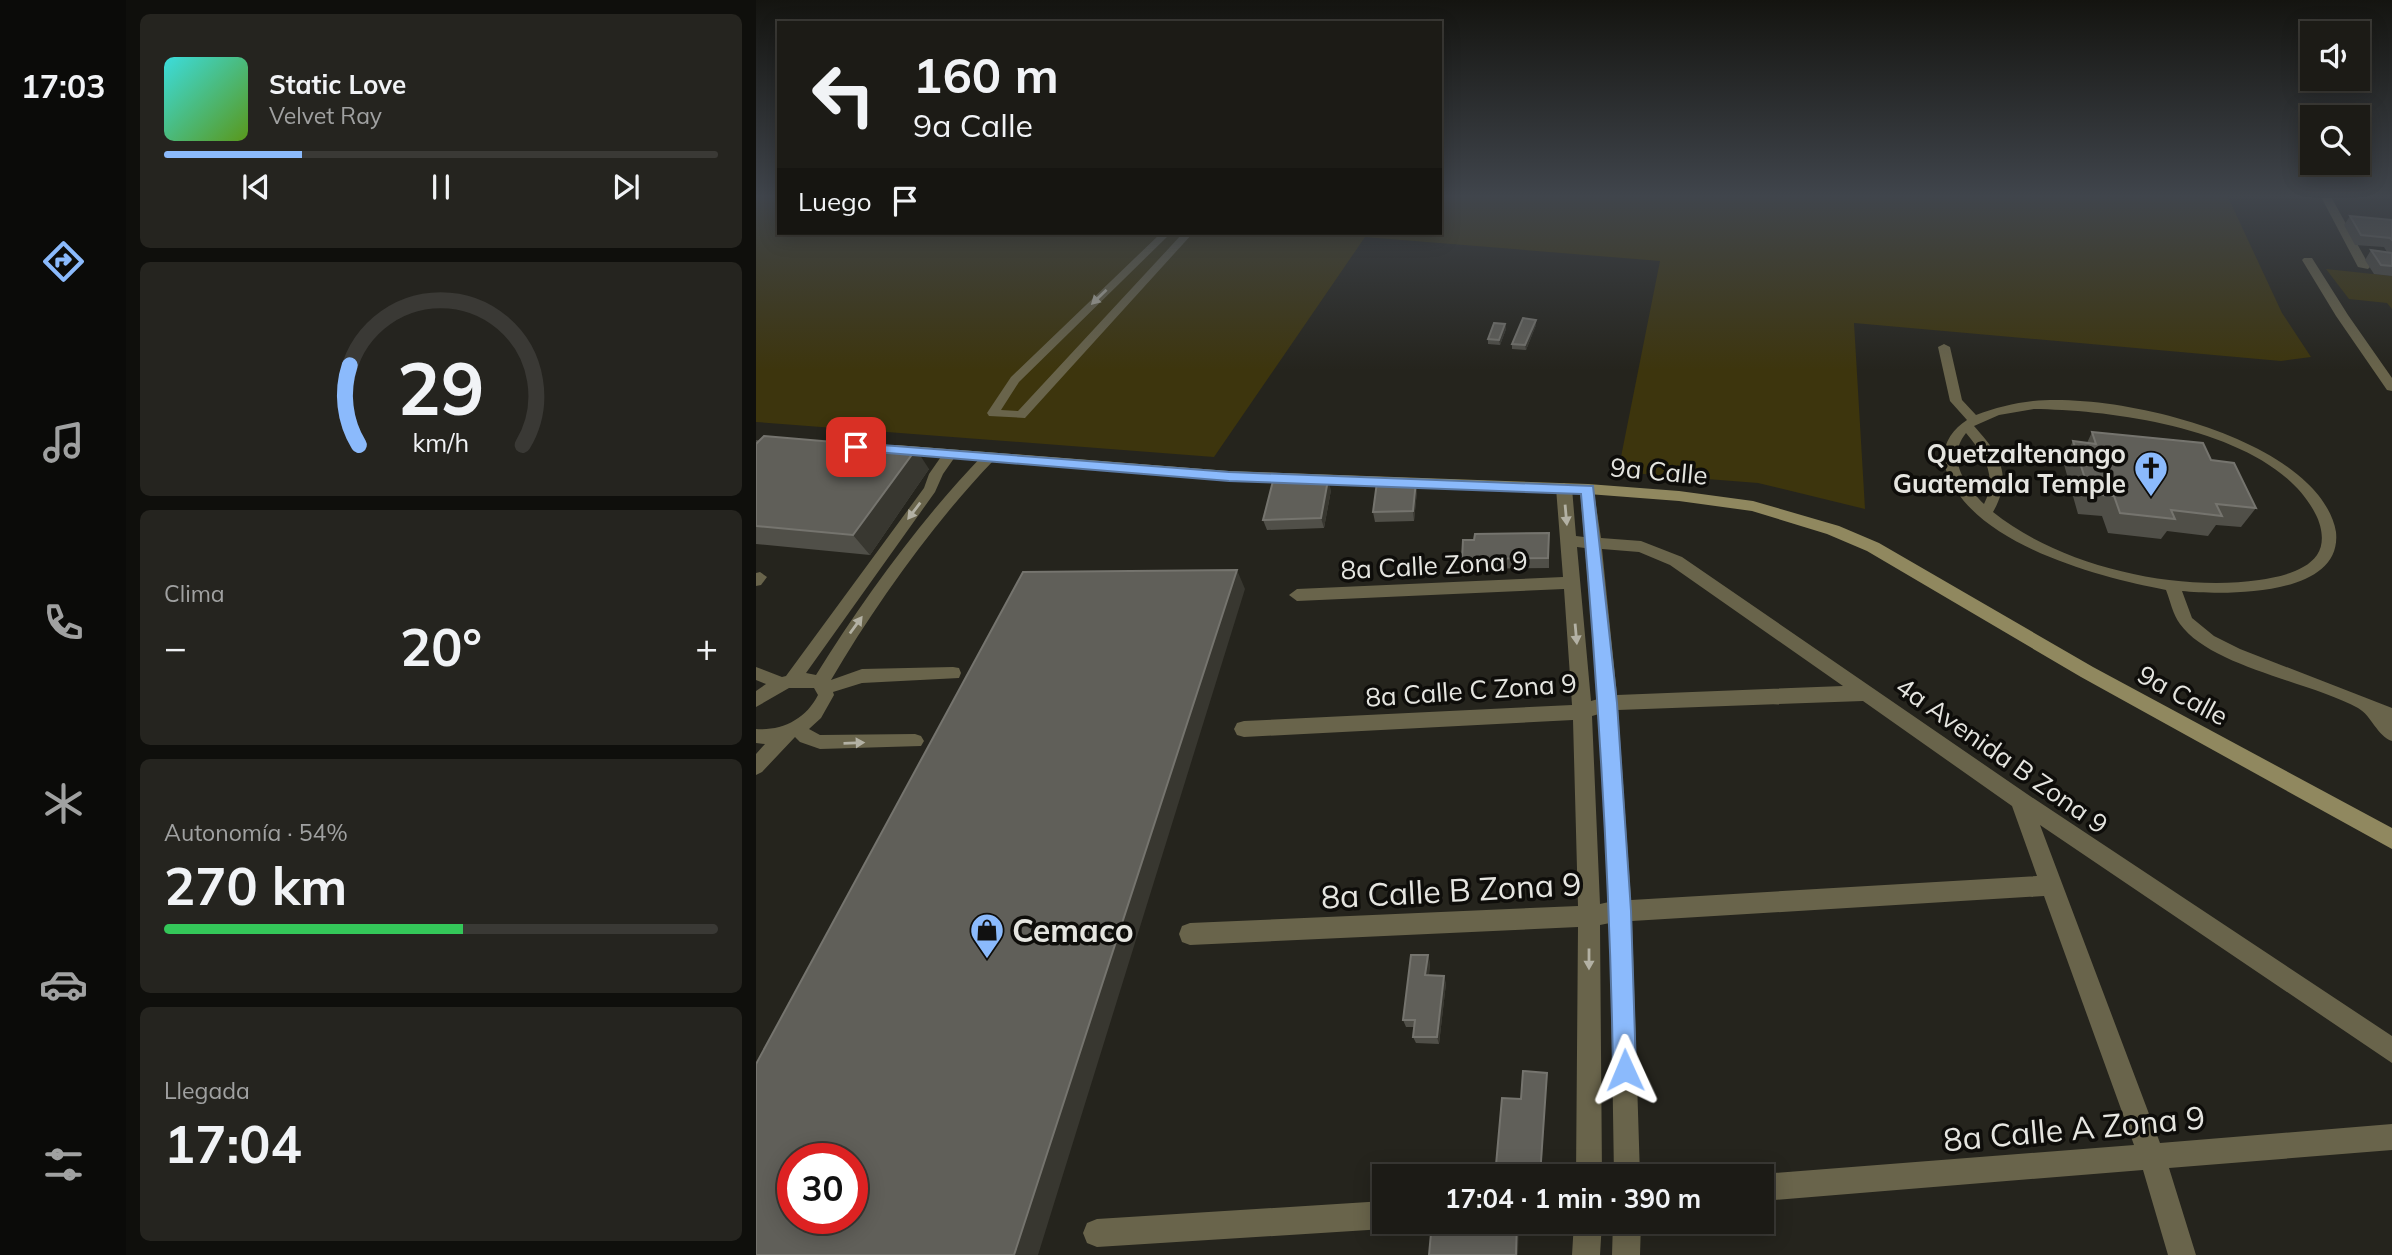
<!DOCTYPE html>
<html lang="es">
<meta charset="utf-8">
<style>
body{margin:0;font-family:Mulish,sans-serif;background:#25241f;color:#f1f3f6;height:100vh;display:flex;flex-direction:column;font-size:26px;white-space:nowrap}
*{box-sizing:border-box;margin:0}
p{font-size:23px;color:#a0a1a1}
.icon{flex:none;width:38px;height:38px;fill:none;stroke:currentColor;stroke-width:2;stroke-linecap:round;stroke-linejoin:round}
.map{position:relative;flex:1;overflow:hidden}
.drawer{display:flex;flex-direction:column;gap:14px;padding:14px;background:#0f0f0c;width:630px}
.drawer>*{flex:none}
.guide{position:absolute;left:21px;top:21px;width:665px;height:214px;border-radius:0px;box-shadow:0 4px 18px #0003,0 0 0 2px #3a3935;background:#1c1b16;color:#f1f3f6;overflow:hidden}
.buttons{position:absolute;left:1544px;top:21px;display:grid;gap:14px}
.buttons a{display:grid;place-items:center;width:70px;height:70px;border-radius:0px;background:#1c1b16;box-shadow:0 4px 18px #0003,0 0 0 2px #3a3935;font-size:35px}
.speed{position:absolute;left:21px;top:1143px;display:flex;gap:14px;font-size:35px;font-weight:700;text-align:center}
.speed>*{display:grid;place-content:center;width:91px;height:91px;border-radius:50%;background:#1c1b16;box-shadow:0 4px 18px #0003,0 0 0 2px #3a3935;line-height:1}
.speed .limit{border:10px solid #d22;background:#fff;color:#111}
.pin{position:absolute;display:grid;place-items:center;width:60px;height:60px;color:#fff;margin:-30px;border-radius:14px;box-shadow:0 4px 10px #0006}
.me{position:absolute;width:77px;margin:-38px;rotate:359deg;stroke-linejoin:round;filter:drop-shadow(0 0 5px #0008)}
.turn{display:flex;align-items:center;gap:24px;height:147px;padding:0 21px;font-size:32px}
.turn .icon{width:91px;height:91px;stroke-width:2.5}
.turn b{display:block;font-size:49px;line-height:60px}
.then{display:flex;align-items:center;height:66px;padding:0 21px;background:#0003;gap:14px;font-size:26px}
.big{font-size:52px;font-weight:700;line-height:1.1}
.drawer .tile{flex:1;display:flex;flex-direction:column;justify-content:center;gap:10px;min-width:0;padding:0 24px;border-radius:10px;background:#25241f}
.drawer .dial{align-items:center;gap:0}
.dial svg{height:182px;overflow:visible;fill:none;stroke:#3a3935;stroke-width:7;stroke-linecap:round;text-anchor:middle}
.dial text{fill:#f1f3f6;stroke:none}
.song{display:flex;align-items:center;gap:21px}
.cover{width:84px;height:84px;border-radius:10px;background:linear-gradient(135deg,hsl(180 70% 55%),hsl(90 70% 35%))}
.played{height:7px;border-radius:4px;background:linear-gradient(90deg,#8bbafc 25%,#3a3935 25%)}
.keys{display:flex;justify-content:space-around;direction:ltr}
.heat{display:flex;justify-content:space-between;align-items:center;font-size:38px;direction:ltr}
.charge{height:10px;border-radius:5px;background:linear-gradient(90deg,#34c759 54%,#3a3935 0)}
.trip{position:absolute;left:616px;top:1164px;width:402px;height:70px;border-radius:0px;background:#1c1b16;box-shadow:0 4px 18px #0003,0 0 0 2px #3a3935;font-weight:700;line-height:70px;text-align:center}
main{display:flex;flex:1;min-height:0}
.dock{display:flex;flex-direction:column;width:126px;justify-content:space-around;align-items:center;background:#0b0b09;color:#a0a1a1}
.dock .icon{width:49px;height:49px}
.dock .on{color:#8bbafc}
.dock b{font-size:32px;color:#f1f3f6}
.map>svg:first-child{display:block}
</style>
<main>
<nav class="dock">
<b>17:03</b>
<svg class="icon on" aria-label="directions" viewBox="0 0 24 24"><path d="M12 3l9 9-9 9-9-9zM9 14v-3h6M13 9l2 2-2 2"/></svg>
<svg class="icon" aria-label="music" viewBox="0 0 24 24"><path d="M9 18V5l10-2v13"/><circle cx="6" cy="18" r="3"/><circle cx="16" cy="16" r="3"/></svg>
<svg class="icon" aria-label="phone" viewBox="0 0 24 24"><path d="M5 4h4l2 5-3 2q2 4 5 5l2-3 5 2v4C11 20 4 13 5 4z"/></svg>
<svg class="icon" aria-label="climate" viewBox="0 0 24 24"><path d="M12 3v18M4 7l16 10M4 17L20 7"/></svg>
<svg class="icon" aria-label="car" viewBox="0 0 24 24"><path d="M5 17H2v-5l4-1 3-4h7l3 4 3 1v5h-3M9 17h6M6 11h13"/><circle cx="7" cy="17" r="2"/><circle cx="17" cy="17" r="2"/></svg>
<svg class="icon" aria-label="filters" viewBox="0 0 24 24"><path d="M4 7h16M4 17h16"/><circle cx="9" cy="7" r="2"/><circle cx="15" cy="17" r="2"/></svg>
</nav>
<section class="drawer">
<div class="tile">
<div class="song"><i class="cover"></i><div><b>Static Love</b><p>Velvet Ray</p></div></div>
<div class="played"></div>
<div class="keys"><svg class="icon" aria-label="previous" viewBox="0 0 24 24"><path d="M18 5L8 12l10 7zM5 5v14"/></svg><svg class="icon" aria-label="pause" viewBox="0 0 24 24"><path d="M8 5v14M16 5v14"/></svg><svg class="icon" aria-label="next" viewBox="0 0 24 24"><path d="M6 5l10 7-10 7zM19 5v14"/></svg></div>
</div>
<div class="tile dial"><svg viewBox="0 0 100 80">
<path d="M14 69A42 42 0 1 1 86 69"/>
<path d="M14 69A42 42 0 0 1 10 34" stroke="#8bbafc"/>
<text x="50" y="56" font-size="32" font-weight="700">29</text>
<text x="50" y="72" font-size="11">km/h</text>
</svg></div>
<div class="tile"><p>Clima</p>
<div class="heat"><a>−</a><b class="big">20°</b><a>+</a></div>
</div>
<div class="tile"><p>Autonomía · 54%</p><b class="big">270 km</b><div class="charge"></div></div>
<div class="tile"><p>Llegada</p><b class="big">17:04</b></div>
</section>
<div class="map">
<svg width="1636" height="1255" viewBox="0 0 1636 1255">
<rect width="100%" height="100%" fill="#25241d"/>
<path fill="#3d350d" d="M0,195H23V233H684V195H1471L1526,313L1555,357L1525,361L1098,323L1109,509L1002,483L862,472L904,261L609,237L458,457L0,422Z
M1570,269L1636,276V309L1631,303L1593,299Z"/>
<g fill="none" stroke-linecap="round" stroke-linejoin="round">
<path fill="#69644b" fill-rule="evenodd" d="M405,233H415L263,382L245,410L262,411L427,233H437L269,418L233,416L231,413L255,377Z
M1188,344L1194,347L1206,400L1220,415C1238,408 1258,403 1277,401C1356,394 1494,427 1551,483C1564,495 1577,513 1580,532C1587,598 1466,595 1426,591L1436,618L1458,636L1484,649L1636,708V741C1621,736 1616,716 1602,708C1555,682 1455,667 1424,624C1417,615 1414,600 1410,590C1342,577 1215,544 1190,470C1183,449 1194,431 1211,420L1194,401L1182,347ZM1278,409C1361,410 1519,431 1560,515C1566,527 1569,543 1561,555C1549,572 1522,577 1503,580C1419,592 1304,566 1237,512C1258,475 1243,454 1218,426L1243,415ZM1210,433C1228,454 1242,476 1228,504C1208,484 1190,458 1210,433Z
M194,450L201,454L187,474L179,492L50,673L60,675C107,599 166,518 228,454H238V460C178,522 119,605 75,680L106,669L197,667L203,668L205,673L203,678L106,683L77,692L78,695L65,718L53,729L64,735L159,734L165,736L168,741L165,746L64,749L44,742L39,737L6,772L0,775V754L9,744L0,743V729C26,731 50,719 62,695L58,688H33L0,707V691L10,684L0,680V667L26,677L30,676L168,488L173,474L189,451Z
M4,572L11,577L5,585L0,586V573Z"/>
<path fill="#69644b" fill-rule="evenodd" d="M1564,195H1574L1614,267L1612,269L1602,267Z
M1548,258H1556L1592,315L1636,378V391L1631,390L1580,316L1546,260Z
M808,483L816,488L820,536L828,537L824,489L832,484L837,486L845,538L885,541L926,557L1271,794L1636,1036V1063L1284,825L1404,1143L1636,1124V1150L1413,1168L1440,1255H1412L1387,1170L1006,1201V1176H1002L1006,1174L1378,1145L1288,896L876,921L884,1176H858L854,923L844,925L846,1176H820L822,927L434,945L426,942L423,934L426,926L434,923L822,906L817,720L488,737L481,735L478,729L481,723L488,721L816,705L808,589L541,601L533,595L541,589L807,577L800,488ZM821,547L829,548L842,699L835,701ZM846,549L883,552L914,565L1087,686L861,695ZM1107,701L1256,806L1281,876L875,900L862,710ZM843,714L853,902L844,904L836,716Z
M628,1201V1222H639L628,1229L341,1247L331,1243L327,1233L331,1223L341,1219Z
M818,1222H846L844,1255H816Z
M857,1222H885L884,1255H856Z"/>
<path fill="#90885f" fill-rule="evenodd" d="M140,445L473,471L832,484L923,491L997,501L1083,526L1123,543L1337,667L1636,828V849L1325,677L1111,551L1071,534L996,511L923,501L832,494L473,481L135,453L133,450L135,447Z"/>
</g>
<path fill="#504f48" d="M1594,216L1636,220V276L1618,274L1609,260L1615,250L1631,252L1628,247L1599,245L1588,225Z
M749,324L750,329L744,345L732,344V339Z
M780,325L770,350L756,349V344Z
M1336,432L1455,460L1500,508L1485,527L1460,525L1452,536L1411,531L1405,539L1352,533L1346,516L1322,514L1307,461L1317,441L1331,443Z
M0,440L173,469L114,555L0,544Z
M660,481L661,491L658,521L619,522L617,512Z
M575,490L568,528L511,530L507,520Z
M793,533V568L707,569L706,559L718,540Z
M674,962L673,975L690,983L683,1044L660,1043L657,1037L658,1027H650L647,1020Z"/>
<path fill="#383730" d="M780,320V325L770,350L769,345Z
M749,324L750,329L744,345L743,340Z
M160,449L173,469L114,555L97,535Z
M572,480L575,490L568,528L565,518Z
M660,481L661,491L658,521L657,511Z
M481,570L489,589L282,1255H258Z
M672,955L674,962L672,983L669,975Z
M688,976L690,983L683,1044L681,1037Z
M791,1073L785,1176H784Z
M761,1222L763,1225L762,1255H760Z"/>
<path fill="#605f59" stroke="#75746e" stroke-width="2" fill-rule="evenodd" d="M1594,216L1636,220V240L1634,238L1605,235Z
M1615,250L1636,253V266L1625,265Z
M767,318L780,320L769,345L756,344Z
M738,323L749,324L743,340L732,339Z
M1336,432L1447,443L1455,460L1478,463L1500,508L1460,504L1466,516L1415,510L1419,519L1364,513L1358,496L1334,494L1317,441L1340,444Z
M8,436L160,449L97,535L0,526V444Z
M572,480L565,518L507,520L517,481Z
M660,481L657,511L617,512L621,482Z
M793,533L792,558L706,559L707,540H718L719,534Z
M481,570L258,1255H0V1064L267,572ZM37,1158H96V1218H37Z
M655,955H672L669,975L688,976L681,1037H657L659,1020H647Z
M767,1071L791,1073L784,1176H739L746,1098L765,1099Z
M676,1222H761L760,1255H673Z"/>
<defs><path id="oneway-solid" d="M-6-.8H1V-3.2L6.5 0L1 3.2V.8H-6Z" transform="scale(1.75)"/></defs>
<g fill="#b3b1a4">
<use href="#oneway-solid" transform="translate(343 297) rotate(136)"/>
<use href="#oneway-solid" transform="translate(158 511) rotate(127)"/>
<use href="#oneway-solid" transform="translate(810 515) rotate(85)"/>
<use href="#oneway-solid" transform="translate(100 625) rotate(-54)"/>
<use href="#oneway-solid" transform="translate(820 634) rotate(85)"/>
<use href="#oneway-solid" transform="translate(98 743) rotate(-2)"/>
<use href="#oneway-solid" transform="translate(833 959) rotate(90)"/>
</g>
<linearGradient id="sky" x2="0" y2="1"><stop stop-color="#141410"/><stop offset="0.53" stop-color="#40454c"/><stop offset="1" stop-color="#40454c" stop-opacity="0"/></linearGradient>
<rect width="1636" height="370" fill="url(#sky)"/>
<path fill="#8bbafc" stroke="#5a79a4" stroke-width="2" d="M100,443L473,472L837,486L861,703L875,911L880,1070L877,1078L869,1081L860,1078L857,1070C854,877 842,686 825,494L473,481L96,450V444Z"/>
<defs>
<g id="church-pin" transform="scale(1.75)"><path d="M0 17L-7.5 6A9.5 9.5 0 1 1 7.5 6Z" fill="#8bbafc" stroke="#0e0d0a"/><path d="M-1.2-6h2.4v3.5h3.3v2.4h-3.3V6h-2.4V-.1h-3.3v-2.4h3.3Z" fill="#111"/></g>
<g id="shop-pin" transform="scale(1.75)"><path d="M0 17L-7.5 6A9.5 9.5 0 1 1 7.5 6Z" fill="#8bbafc" stroke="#0e0d0a"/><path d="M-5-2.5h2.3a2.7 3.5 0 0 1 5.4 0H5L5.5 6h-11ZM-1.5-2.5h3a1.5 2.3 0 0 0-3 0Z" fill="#111"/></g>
</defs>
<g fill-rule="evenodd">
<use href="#church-pin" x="1395" y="468"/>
<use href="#shop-pin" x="231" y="930"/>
</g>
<g text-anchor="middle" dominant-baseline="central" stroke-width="7" stroke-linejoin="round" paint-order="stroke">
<g font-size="26" font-weight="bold" fill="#e5e5e0" stroke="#0e0d0a" text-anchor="end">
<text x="1370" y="453">Quetzaltenango<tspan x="1370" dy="30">Guatemala Temple</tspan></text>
</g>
<g font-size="26" fill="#e5e5e0" stroke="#0e0d0a">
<text transform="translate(903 471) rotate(5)">9a Calle</text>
<text transform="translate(678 565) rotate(-3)">8a Calle Zona 9</text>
<text transform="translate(715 690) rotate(-4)">8a Calle C Zona 9</text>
<text transform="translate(1427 695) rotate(28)">9a Calle</text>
<text transform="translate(1246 755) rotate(35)">4a Avenida B Zona 9</text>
</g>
<g font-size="32" fill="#e5e5e0" stroke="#0e0d0a">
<text transform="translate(695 890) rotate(-3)">8a Calle B Zona 9</text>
<text transform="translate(1318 1128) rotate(-5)">8a Calle A Zona 9</text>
</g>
<g font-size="32" font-weight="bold" fill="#e5e5e0" stroke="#0e0d0a" text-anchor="start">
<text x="256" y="930">Cemaco</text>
</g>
</g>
</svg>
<div class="buttons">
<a><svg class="icon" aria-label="sound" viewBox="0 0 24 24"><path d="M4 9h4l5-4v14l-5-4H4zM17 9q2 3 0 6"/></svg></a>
<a><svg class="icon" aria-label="search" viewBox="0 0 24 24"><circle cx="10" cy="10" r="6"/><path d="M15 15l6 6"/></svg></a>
</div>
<div class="speed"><div class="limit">30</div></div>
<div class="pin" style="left:100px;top:447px;background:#d93025"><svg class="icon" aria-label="arrive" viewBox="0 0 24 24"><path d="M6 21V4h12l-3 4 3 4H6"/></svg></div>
<svg class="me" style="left:869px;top:1070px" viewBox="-20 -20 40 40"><path d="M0-17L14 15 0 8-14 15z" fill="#8bbafc" stroke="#fff" stroke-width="4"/></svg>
<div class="trip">17:04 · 1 min · 390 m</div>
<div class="guide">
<div class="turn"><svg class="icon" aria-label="left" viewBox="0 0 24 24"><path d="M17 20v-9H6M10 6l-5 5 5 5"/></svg><div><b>160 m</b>9a Calle</div></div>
<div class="then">Luego<svg class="icon" aria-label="arrive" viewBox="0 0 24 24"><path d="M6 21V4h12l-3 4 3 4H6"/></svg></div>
</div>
</div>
</main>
